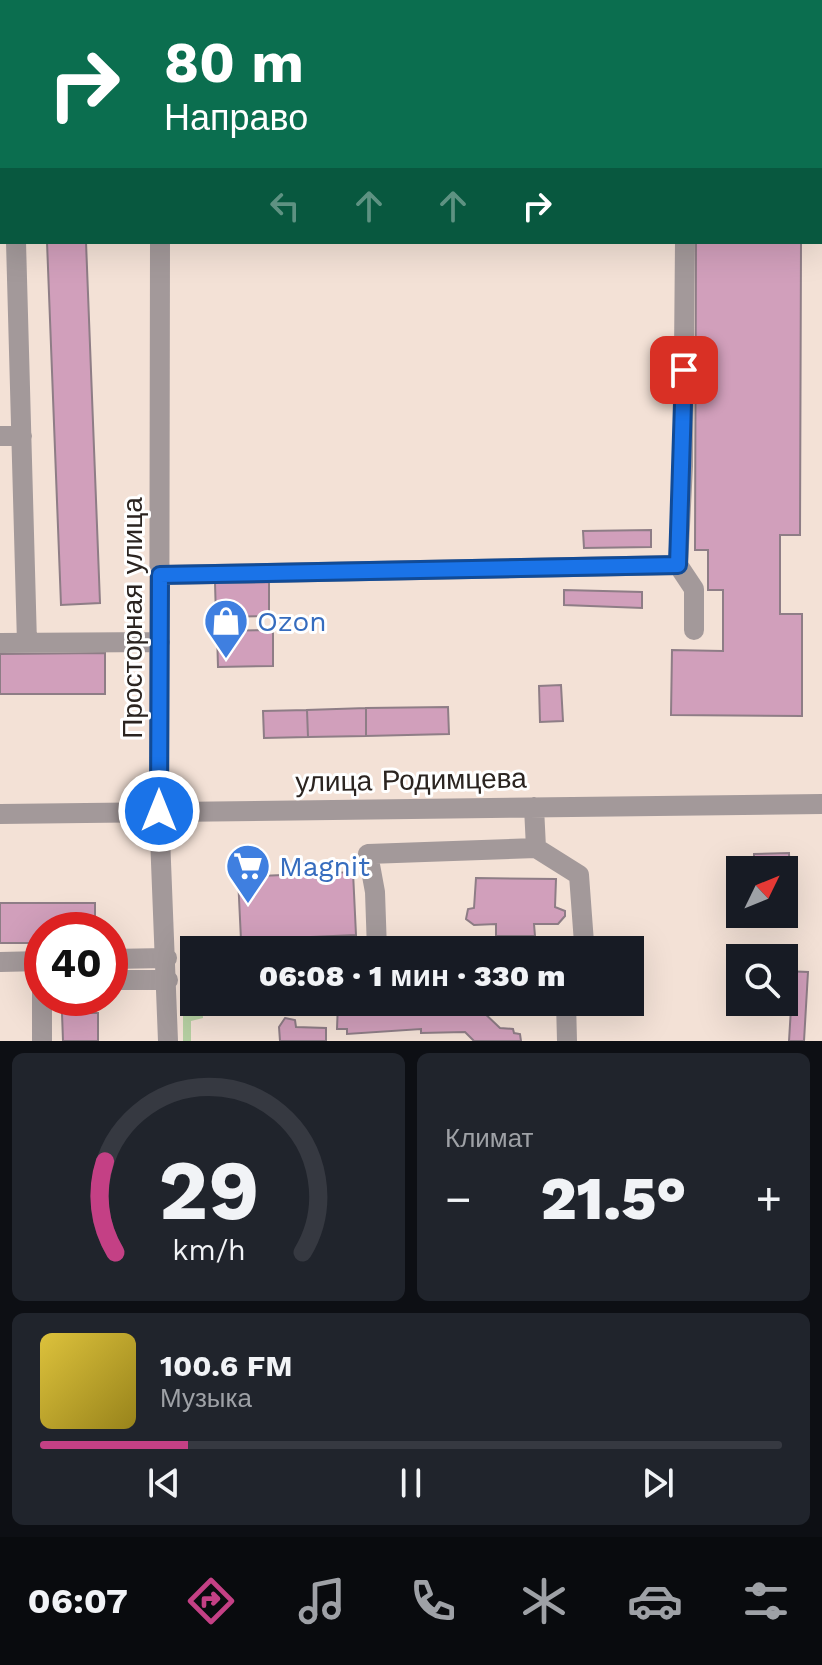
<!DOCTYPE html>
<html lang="ru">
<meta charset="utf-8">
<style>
body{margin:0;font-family:"Work Sans",sans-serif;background:#20242c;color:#f1f3f6;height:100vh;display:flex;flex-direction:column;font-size:30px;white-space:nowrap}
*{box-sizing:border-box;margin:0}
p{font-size:26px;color:#9ea1a6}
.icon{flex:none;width:44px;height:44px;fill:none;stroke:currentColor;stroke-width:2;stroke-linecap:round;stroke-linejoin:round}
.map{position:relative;height:1041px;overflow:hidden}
.details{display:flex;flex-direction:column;gap:12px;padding:12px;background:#0d0f14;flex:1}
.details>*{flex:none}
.top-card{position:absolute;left:0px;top:0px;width:822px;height:244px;box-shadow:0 8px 32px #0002;background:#0b6e4f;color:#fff;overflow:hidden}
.needle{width:52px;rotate:47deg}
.tools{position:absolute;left:726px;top:856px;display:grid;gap:16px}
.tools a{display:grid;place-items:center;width:72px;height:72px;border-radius:0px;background:#171b24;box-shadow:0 8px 32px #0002;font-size:40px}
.speed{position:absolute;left:24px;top:912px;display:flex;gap:16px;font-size:40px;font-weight:700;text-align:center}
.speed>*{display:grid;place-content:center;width:104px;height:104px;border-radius:50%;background:#171b24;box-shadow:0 8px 32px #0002;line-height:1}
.speed .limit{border:12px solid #d22;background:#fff;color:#111}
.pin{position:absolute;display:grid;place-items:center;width:68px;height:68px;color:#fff;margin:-34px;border-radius:16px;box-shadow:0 4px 12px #0006}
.me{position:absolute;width:88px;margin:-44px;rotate:0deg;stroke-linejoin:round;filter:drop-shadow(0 0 6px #0008)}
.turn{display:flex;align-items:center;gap:28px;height:168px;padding:0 32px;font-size:36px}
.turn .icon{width:104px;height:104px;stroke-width:2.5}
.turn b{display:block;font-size:56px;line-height:68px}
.lanes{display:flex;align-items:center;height:76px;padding:0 32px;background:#0003;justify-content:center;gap:40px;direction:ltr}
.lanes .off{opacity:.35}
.big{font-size:60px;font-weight:800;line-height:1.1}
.details .card{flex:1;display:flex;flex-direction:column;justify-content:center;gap:12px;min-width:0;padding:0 28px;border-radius:12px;background:#20242c}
.details .dial{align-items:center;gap:0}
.dial svg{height:208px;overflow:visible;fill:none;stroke:#363941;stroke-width:7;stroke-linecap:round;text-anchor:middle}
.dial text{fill:#f1f3f6;stroke:none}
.song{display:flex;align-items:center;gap:24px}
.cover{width:96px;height:96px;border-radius:12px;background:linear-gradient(135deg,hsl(50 70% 55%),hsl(50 70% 35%))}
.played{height:8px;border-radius:4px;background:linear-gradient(90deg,#c44085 20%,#363941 20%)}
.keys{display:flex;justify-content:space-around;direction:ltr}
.heat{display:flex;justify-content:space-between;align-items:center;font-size:44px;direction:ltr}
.details .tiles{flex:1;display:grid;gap:12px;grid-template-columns:1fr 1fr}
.card:last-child{grid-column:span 2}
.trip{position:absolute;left:180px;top:936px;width:464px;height:80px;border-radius:0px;background:#171b24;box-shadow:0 8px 32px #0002;font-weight:800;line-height:80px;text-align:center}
.tabs{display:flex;height:128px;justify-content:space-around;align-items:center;background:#090b0e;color:#9ea1a6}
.tabs .icon{width:56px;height:56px}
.tabs .current{color:#c44085}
.tabs b{font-size:36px;color:#f1f3f6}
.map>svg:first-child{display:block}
</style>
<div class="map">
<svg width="822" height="1041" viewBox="0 0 822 1041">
<rect width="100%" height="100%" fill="#f3e1d6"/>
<path fill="#eed6c6" d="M0,0L58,2H2V126Z"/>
<path fill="#e9d4e2" d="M187,0H331L335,2H187Z
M340,0H822V177L820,2Z"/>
<path fill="#b6d0a2" d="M189,1000L202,1005L203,1018L191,1021V1041H183V1004Z"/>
<path fill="#d19fbb" stroke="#8e7d86" stroke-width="2" d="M383,0H518L522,2H387Z
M47,242H86L100,603L61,605Z
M696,242H801L800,535H780V614H802V716L671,715L672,650L723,651V590H708V550H695Z
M651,530V547L584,548L583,531Z
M269,582V616L216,617L215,583Z
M564,590L642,592V608L564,605Z
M273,630V666L218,667L217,631Z
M105,653V694H0V654Z
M561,685L563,721L540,722L539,686Z
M448,707L449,734L366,736V708Z
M366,708V736L308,737L307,710Z
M307,710L308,737L264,738L263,711Z
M789,853L790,887H784V870H754V854Z
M353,872L356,935L241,940L238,877Z
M476,878L556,879L555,907L565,911V916L558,924H534L535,936H496V924L474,925L466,919L468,909L474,908Z
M0,903H95V930H42V943H0Z
M784,971L808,972L804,1041H789L792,991L784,990Z
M338,1002H480V1009L500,1028L513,1029L514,1033L520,1034L521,1041H474L465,1032L421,1033V1029L347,1034V1029H337Z
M62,1013H98V1041H63Z
M285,1018L295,1020L296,1027L326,1028V1041H280L279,1027Z"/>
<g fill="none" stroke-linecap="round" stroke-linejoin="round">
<path stroke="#a3999a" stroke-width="20" d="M541,0L545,2
M627,0L631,2
M114,2L118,0
M674,2L699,0
M820,42H822
M820,130L822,131
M0,196H2
M16,242L27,643
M160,242L159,811L168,1041
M0,436H22
M678,565L683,466L685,242
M160,575L678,565L694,589V630
M0,643L160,642
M534,807L536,848L579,875L584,943L579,950
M0,814L822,804
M377,950L375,892L368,854L536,848
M110,959L167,958
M0,962L42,961
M110,980H168
M566,1002L567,1041
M42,1041V980"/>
</g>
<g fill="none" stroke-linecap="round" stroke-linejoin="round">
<g stroke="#114b97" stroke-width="20">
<path id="route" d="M159,811L160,575L678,565L684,370"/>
</g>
<use href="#route" stroke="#1a73e8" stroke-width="14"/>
</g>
<defs>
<g id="shop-pin" transform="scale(2.3)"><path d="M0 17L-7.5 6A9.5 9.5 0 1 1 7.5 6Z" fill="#3f7fe0" stroke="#fff"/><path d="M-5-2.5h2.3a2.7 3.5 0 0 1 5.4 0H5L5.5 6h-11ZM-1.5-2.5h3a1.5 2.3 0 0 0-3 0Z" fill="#fff"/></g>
<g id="supermarket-pin" transform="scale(2.3)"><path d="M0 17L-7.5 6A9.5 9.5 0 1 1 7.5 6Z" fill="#3f7fe0" stroke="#fff"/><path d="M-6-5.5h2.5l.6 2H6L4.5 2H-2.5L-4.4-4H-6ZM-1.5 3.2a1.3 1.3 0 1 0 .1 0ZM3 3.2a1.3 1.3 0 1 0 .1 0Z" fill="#fff"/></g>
</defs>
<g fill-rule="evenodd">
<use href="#shop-pin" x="226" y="621"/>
<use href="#supermarket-pin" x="248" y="866"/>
</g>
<g text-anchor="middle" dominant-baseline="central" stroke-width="6" stroke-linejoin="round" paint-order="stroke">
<g font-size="28" fill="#2b2420" stroke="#fff">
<text transform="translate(132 618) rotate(-90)">Просторная улица</text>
<text transform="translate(411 780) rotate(-1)">улица Родимцева</text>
</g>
<g font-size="28" fill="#366cbe" stroke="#fff" text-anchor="start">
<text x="257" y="621">Ozon</text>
<text x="279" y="866">Magnit</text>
</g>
</g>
</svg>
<div class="tools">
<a><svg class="needle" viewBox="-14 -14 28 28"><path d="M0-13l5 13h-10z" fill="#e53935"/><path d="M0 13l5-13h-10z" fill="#9ea1a6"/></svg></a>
<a><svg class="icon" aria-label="search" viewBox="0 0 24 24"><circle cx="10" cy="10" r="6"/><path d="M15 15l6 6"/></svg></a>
</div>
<div class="speed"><div class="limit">40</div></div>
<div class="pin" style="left:684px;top:370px;background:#d93025"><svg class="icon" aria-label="arrive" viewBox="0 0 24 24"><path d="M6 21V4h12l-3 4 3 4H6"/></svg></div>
<svg class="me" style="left:159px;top:811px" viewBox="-20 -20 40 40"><circle r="17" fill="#1a73e8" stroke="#fff" stroke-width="3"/><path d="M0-11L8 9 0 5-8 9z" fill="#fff"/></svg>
<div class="trip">06:08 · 1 мин · 330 m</div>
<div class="top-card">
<div class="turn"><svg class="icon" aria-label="right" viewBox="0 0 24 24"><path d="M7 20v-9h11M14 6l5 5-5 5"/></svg><div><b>80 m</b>Направо</div></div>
<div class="lanes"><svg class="icon off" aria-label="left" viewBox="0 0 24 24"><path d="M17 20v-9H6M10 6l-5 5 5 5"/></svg><svg class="icon off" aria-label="ahead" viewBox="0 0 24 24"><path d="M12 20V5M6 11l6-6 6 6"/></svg><svg class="icon off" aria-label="ahead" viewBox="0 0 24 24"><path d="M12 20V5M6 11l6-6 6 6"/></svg><svg class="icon" aria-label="right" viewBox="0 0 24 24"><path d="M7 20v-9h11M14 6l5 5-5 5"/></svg></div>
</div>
</div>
<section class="details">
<div class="tiles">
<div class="card dial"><svg viewBox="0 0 100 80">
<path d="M14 69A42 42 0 1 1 86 69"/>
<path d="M14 69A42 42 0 0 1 10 34" stroke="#c44085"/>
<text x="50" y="56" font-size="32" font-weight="700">29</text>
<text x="50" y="72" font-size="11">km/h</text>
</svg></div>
<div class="card"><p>Климат</p>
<div class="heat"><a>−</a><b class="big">21.5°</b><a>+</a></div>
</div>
<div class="card">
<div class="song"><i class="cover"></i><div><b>100.6 FM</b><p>Музыка</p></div></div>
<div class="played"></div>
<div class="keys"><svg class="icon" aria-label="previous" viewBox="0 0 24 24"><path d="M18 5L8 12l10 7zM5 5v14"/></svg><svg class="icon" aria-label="pause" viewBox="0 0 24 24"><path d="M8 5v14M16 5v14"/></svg><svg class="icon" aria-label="next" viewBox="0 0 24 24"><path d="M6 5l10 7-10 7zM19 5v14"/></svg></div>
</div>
</div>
</section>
<nav class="tabs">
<b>06:07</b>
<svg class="icon current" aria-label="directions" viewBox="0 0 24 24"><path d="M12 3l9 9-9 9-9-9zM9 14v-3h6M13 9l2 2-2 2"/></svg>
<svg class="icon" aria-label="music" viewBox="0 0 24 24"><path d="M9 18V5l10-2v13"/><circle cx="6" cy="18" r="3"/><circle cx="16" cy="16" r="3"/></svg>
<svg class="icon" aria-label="phone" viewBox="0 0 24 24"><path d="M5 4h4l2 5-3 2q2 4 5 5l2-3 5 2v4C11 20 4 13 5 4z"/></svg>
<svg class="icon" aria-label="climate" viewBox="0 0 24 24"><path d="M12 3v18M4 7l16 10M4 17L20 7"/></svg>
<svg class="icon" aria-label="car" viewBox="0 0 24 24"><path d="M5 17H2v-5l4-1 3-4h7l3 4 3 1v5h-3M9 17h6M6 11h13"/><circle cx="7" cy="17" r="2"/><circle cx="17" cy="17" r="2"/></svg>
<svg class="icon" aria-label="filters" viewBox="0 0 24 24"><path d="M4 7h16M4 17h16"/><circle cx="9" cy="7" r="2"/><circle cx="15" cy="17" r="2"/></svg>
</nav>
